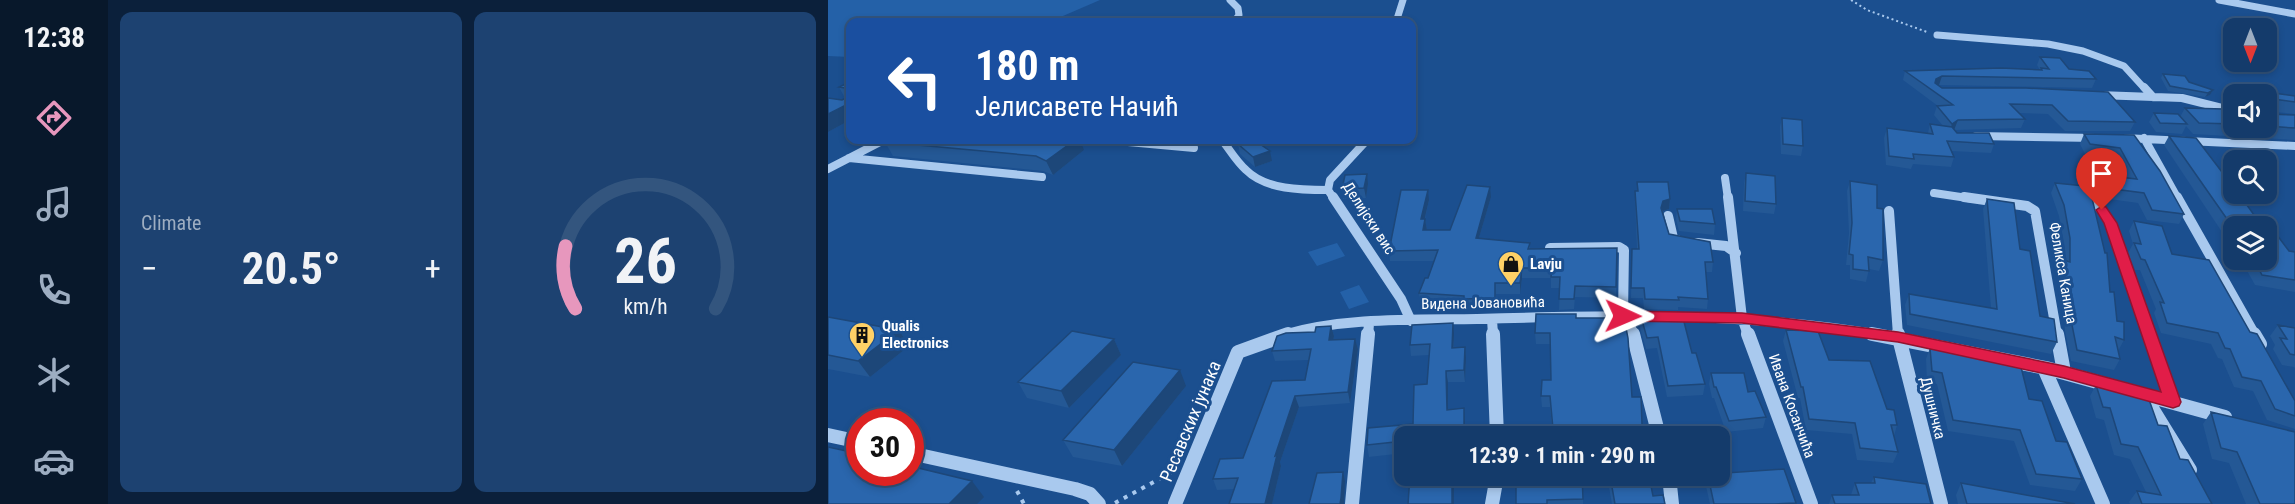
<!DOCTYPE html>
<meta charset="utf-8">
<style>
body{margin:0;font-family:"Roboto Condensed",sans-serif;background:#1d4271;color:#f1f3f6;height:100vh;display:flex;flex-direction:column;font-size:22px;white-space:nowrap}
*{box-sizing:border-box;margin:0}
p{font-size:20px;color:#9dadc1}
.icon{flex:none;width:33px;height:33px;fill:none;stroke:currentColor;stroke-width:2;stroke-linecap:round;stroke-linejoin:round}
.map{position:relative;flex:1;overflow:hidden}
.sheet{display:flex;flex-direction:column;gap:12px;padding:12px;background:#0b203b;width:720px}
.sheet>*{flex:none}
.hud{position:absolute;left:18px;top:18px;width:570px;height:126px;border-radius:12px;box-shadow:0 3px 9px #0003,0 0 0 2px #33557e;background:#1a4fa0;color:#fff;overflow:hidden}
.needle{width:39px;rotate:180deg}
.tools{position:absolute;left:1395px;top:18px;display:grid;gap:12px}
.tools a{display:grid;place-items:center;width:54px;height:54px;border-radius:12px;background:#143b6b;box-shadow:0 3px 9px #0003,0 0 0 2px #33557e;font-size:30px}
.speed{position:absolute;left:18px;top:408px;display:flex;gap:12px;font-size:30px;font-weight:700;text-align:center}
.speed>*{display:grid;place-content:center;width:78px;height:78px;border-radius:50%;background:#143b6b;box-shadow:0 3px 9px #0003,0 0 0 2px #33557e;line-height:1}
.speed .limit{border:9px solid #d22;background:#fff;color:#111}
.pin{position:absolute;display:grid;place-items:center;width:51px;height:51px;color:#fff;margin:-62px -26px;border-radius:50% 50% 50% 0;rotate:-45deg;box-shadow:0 0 6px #0007}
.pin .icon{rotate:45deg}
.me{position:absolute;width:66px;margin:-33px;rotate:91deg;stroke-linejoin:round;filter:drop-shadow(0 0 4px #0008)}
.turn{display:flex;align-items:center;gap:21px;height:126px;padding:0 30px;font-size:27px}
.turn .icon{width:78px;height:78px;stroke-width:2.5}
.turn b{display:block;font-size:42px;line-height:51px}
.big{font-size:45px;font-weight:700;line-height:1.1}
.sheet .widget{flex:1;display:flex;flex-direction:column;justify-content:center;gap:9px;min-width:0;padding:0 21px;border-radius:12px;background:#1d4271}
.sheet .dial{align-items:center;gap:0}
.dial svg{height:156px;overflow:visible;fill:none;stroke:#33557e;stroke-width:7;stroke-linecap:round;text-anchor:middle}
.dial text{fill:#f1f3f6;stroke:none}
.heat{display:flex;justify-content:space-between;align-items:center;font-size:33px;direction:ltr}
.sheet .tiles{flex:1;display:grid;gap:12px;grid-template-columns:repeat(2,1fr)}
.trip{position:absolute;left:566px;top:426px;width:336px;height:60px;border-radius:12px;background:#143b6b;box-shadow:0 3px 9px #0003,0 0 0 2px #33557e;font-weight:700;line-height:60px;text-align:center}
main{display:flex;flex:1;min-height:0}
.dock{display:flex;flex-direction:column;width:108px;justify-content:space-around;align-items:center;background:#08182b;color:#9dadc1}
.dock .icon{width:42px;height:42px}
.dock .selected{color:#e797bd}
.dock b{font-size:27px;color:#f1f3f6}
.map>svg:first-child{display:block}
</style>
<main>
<nav class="dock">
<b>12:38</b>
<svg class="icon selected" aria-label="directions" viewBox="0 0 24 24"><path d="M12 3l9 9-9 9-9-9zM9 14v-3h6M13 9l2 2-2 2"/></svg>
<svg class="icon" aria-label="music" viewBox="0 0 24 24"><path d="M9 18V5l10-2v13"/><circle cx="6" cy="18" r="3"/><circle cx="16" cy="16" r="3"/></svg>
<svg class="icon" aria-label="phone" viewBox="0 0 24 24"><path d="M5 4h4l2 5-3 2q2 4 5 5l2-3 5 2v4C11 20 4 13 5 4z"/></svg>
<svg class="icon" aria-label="climate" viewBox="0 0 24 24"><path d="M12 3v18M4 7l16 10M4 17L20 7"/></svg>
<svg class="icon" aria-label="car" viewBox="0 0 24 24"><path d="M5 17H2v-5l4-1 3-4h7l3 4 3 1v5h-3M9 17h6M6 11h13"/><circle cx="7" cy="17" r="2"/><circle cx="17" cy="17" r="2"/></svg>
</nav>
<section class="sheet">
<div class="tiles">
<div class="widget"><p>Climate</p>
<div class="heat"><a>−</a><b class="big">20.5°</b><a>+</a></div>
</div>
<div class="widget dial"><svg viewBox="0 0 100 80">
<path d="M14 69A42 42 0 1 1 86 69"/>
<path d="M14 69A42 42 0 0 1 9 37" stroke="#e797bd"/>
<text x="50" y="56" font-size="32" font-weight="700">26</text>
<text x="50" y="72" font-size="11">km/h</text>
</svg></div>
</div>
</section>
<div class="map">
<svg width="1467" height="504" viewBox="0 0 1467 504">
<rect width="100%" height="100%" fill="#1b4f8f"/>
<path fill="#2461a8" d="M0,0H272L221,22H22V57L0,56Z
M509,243L517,256L489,266L480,252Z
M531,285L541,302L521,309L512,292Z"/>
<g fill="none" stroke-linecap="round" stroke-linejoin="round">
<path stroke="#a9c9ee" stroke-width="2" stroke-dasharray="2 3" stroke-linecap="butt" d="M1023,0L1039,10L1099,32"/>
<path stroke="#a9c9ee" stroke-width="4" stroke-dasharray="4 6" stroke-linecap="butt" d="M189,491L196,504
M287,503L344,472"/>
<path stroke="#a9c9ee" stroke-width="7" d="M402,0L410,8L411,15L406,22
M1391,0L1467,14
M569,19L575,0
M1109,35L1220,44L1255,51L1296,66L1317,89"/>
<path stroke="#a9c9ee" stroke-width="8" d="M1316,87L1325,97
M1270,95L1354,98L1406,111
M1148,136L1268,138
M1295,138L1467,146
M1316,138L1350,199
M278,140L366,148
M394,140C402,150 408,161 418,170C438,190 474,190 500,190
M21,158L214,177
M0,169L56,140
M897,178L900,199
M500,190L506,199
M500,190L502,180L539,140
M1106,193L1146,199"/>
<path stroke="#a9c9ee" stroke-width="10" d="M505,197L573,299L583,321
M900,197L914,318L920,335
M1136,197L1199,206L1207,211L1229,335
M1349,197L1427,335
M1266,203L1274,210L1282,223L1321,335
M1061,211L1070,335
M840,216L845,238L853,242
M869,243L898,246L908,253
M722,248L791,247L796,250L795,316
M800,316L805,335
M664,319L665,335
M455,335C517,317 586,320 649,319C787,315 916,312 1053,335
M540,335L541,324"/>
<path stroke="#a9c9ee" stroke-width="14" d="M665,334L669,436
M805,334L831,436
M920,334L983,504
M1044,334L1218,368L1397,417
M1070,334L1113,504
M1229,334L1236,372
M1321,334L1345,402
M1426,334L1432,344
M1216,368L1275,504
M1317,397L1362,470
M0,435L32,442
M82,453L247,489L262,494L271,504
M841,476L844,504
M347,504L410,352L460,334
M524,504L540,334
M664,504L669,476"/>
</g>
<path fill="#245895" d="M1212,57L1241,69L1268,79L1264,88L1110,85L1114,88H1198L1307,122L1302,131H1237L1220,114L1191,113L1197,119L1193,128L1127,130L1129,133L1166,144L1163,153L1123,151L1126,157L1123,167L1085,164L1083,169L1058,165L1056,138L1059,128L1100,133L1102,124L1115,126L1106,115L1109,106H1110L1075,80L1077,71L1212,70L1209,65Z
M1335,74L1361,82L1385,90L1382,95L1377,97L1340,91L1333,78Z
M22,82V120L0,132L14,100L17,98L11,87Z
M1430,91L1467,96V114L1438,111V94H1428Z
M1357,108L1406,112V128H1438V114L1467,115V140L1365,134L1358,126L1354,134L1328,132L1321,122L1326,113L1352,117Z
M954,118L975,146L973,156L953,154L952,127Z
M1256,134L1306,135L1356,214L1351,224L1319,220L1310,203L1274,198L1268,184L1272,175L1298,178L1288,157L1257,154L1252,144Z
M1341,136L1406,226V254H1404L1394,238L1396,235L1336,145Z
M57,142L256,150L225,175L215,171L65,156Z
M410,144L444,161L427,167L412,154Z
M918,173L948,204L946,214L915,211L916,183Z
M1022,181L1049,208L1055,260L1051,271L1041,269L1038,282L1022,279V265H1018L1021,233L1019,191Z
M809,182L842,199L841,209L835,211L841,234L885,262L884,272H878L880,299L879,309L850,307V310L816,309L815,298H803L804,249H809L807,200V191H809Z
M1227,183L1282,292L1289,321L1296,340L1290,351L1292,359L1286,370L1243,361L1237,331L1234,288L1231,287V271L1236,260H1237V248L1231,216L1223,193Z
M540,184L538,198L515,199L514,189Z
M663,197L651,238L702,243V249L788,287V298L747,297L746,309L731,310L732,288H723V278H694L692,294H668V308L637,309L636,307L592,303L591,293L600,278L606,261H562L561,251L601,200L597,219L599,230H622Z
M1159,199L1192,249L1212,316L1229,342L1223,354L1079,325L1077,305L1081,294L1163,308L1155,209Z
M849,209L887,224L886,235L851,231L848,219Z
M1306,221L1344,254L1422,332L1467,401V429L1439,420L1425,391L1406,387L1394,359L1390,358L1383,344L1333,333L1326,313L1328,309L1312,270H1307L1300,253L1305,244L1301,231Z
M1461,251L1467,252V292L1427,285L1413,260H1438Z
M818,313L864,353L877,384L875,395L839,397L829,348L818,349L812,328L813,317H817Z
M0,317L71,330L81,346L42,377L0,369Z
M748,318L804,397L814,424L818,436H725L722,407H714L713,396L723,380L722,344H708L707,333Z
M1450,325L1467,328V368L1466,367L1454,365L1445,349L1447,345L1442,336Z
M503,326L506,336L505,340L527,339L530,349L522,403L471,407L452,462L453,466L444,504H401L406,489L389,490L385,479L415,458L477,380L481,360L447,361L444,351L487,332Z
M958,330L1001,360L1059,409L1069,425L1066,436L1070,452L1065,463L1029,460L1024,434L978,430L972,398H970L955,341Z
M626,334V347H637L638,358L637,382H620V409L637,420V436H576V453L541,457L539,445L585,424L599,384L601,355L583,356L582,345Z
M286,339L293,355L241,408L199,398L190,382Z
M1102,348L1201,399L1254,479L1247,491L1202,485L1186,441L1120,431L1109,384L1099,382L1098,359Z
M883,373L920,392L938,417L935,428L898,432L886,398H884L881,384Z
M1268,385L1330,425L1352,459L1384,504H1302L1301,502L1309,491L1318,492L1302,459L1286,455L1276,420L1268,418L1262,396Z
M358,386L294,466L245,457L235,440Z
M1383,412L1467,504H1418L1401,463L1384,459L1375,424Z
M898,473L968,503V504H882L876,477H859V476H891Z
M688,476L755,499V504H688Z
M779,476H821L825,496L784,504Z
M1046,477L1103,504H1001L1004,495H1023L1027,483H1043Z
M1133,483L1247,504H1130L1128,495Z"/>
<path fill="#1d4779" d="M1114,76L1111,85L1106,87L1108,79Z
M1385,90L1382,95L1377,97L1380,93Z
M1445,99L1439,111V103Z
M22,103V120L0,132V114Z
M1130,120L1126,130L1121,133L1124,124Z
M247,140H252L256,150L225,175L218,161Z
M442,151L444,161L427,167L425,157Z
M539,174L540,184L538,198L536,188Z
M662,187L663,197L648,248V238Z
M600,190L601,200L594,230L593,219Z
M842,199L841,209L835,211L833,208L835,201Z
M597,219L599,230H595Z
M694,268V278L692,294V283Z
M625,323L626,334L625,359L624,348Z
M503,326L506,336L503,351L501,340Z
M71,330L81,346L42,377L30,361Z
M286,339L293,355L241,408L233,391Z
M527,339L530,349L522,403L520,392Z
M637,347L638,358L637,382L636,370Z
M352,370L358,386L294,466L286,450Z
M618,371L620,382V421L619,410Z
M467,396L471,407L452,462L453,466L444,504H437L447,456Z
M636,408L637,420V436H636Z
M515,472L517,481L516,504H512Z
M624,476H626V504H624Z
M144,481L156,497L149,504H121Z"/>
<path fill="#2a66ad" stroke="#1d4779" stroke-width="1.5" d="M1212,57L1232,58L1241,69L1261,71L1268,79L1114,76L1108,79L1107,83L1114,88H1198L1280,92L1307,122L1240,121L1224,105L1182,104L1197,119L1130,120L1124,124L1109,106L1125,105L1077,71L1173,68L1214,70L1213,68L1221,69Z
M1335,74L1357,76L1361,82L1385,90L1380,93L1342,86Z
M22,82V103L0,114V98L14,100L20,97V92L18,88L11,87Z
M1430,91L1467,96V102L1445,99L1439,103L1438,94H1432Z
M1357,108L1396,109L1399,112H1406V124L1371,123Z
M1326,113L1350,114L1359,124L1332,123Z
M1438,114L1467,115V128L1438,126Z
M954,118L974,120L975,146L955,144Z
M1102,124L1124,127L1129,133H1161L1166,144L1119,141L1126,157L1085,154L1086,159L1061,156L1059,128L1105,134Z
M1256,134L1306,135L1332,171L1356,214L1324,210L1316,193L1278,188L1272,175L1309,179L1292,148L1262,144Z
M1341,136L1368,138L1394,172L1397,173L1406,185V194H1411L1434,226H1406V229Z
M62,140H247L218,161L208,156L57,142Z
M423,140H426L442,151L425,157L410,144Z
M918,173L947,176L948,204L917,201Z
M539,174L536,188L514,189L517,175Z
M1022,181L1049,185V208L1055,209V260L1040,257L1041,271L1025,269V255L1021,254L1024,223Z
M809,182H840L842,199L835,201L833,208L841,234L882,242L885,262H877L880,299L850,297L851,300L817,299L816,288H803L804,249H811L807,191H810Z
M1227,183L1257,186L1264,198L1277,253H1279L1282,292H1286L1289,321L1296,322V340L1287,337L1292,359L1249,350L1243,320L1240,278L1236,277V260L1242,262V238L1236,205Z
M639,185L662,187L648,238L702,243L700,249L789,248L788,287L747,286L746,299H731L732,277H723L724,268H694L692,283H667V298L636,299V296L591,293L597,278H600L610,250L561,251L573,190H600L593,219H597L595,230H622Z
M1159,199L1186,203L1192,249L1202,251L1212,316L1226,319L1229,342L1082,314L1081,294L1169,309Z
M849,209H884L887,224L852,221Z
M1306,221L1334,226L1344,254L1381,260L1422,332L1429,334L1467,401V416L1447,409L1433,381L1414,377L1402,349L1397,348L1390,333L1339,323L1332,302L1336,303L1317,260L1313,259L1306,243L1313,244Z
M1400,228L1406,229V236Z
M1438,232L1439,234L1449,235L1461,251L1467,252V280L1434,275L1426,260H1438Z
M818,313L854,314L864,353H868L877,384L840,386L830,337L819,338L813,317H818Z
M708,314H748V318H796L800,338L804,397H813L814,424L818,436H738L736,428L725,429L722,396H713L714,380H723L722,333H707Z
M0,317L71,330L30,361L0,355Z
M625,323L624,348L637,347L636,370L618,371L619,410L636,408V435H625V436H576V441L539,445L540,428L585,424L586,385L599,384L602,344L582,345L584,325Z
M1450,325L1467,328V355L1462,354L1452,338L1459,339Z
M503,326L501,340L527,339L520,392L467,396L447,456L449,455L437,504H401L410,478L385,479L392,459L415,458L444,381L477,380L483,349L444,351L449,336L458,333L487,332L488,327Z
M958,330L990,331L1001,360L1042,361L1059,409L1066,410L1069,425H1063L1070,452L1032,448L1027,423L981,419L975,387H973Z
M244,331L286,339L233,391L190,382Z
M1102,348L1193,367L1201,399L1214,401L1228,441L1239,442L1254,479L1208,474L1192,430L1125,420L1114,373L1104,371Z
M305,362L352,370L286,450L235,440Z
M883,373H916L920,392L927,391L938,417L901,421L888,387H886Z
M1268,385L1319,394L1330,425L1339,426L1352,459L1360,460L1384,504H1314L1309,491L1333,495L1310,447L1293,444L1282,408L1275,407Z
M1383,412L1467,432V504H1432L1409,452L1393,448Z
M887,430L889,436H854L853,431Z
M891,445L898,473L956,469L968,503L947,504H886L880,476H891Z
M0,447L32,454V472H82V466L144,481L121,504H0Z
M515,472L513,498L512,504H481L489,473Z
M582,476H624V504H580Z
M688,476H754L755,499L719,500V504H688Z
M782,476H821L825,496L835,495L837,504H786H787Z
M1046,477L1098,484L1103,504H1007L1004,495H1031L1027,483H1047Z
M1133,483L1247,504H1139Z"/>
<path fill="#e11d48" stroke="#92132f" stroke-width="1.5" d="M1274,206L1278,207L1289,223L1353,402L1351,406L1345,408L1236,378L1070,342L914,323L795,321L787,316L795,311L914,313L1070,332L1236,366L1333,392L1276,223L1268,210Z"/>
<defs>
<g id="shop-pin" transform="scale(1.35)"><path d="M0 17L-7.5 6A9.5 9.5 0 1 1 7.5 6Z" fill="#ffd166" stroke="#1b4f8f"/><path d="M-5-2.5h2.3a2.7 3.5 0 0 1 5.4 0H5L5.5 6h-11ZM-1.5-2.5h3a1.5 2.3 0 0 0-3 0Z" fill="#111"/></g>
<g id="building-pin" transform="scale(1.35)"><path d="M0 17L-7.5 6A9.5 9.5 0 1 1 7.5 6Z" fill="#ffd166" stroke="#1b4f8f"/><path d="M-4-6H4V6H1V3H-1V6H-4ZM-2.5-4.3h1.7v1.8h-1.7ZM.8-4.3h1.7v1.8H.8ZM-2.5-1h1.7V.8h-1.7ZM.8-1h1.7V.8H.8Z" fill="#111"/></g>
</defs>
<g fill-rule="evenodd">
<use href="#shop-pin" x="683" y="264"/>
<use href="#building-pin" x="34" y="335"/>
</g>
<g text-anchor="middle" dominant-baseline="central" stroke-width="6" stroke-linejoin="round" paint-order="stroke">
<g font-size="15" fill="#fff" stroke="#1b4f8f">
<text transform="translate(541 218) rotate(57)">Делијски вис</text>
<text transform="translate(1235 273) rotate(80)">Феликса Каница</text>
<text transform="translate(655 303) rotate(-1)">Видена Јовановића</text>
<text transform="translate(964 406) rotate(70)">Ивана Косанчића</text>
<text transform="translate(1105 408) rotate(76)">Душничка</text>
</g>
<g font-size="15" font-weight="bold" fill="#fff" stroke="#1b4f8f" text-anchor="start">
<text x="702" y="264">Lavju</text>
<text x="54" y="326">Qualis<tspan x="54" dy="17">Electronics</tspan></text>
</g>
<g font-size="18" fill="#fff" stroke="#1b4f8f">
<text transform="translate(362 421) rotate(-67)">Ресавских јунака</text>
</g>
</g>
</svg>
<div class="tools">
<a><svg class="needle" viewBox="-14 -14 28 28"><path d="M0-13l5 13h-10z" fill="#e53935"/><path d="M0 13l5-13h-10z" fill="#9dadc1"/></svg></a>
<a><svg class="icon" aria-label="sound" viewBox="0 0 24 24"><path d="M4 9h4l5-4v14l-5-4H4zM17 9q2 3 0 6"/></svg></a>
<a><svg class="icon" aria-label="search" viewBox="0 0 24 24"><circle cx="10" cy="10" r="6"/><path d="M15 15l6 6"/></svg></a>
<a><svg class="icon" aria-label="layers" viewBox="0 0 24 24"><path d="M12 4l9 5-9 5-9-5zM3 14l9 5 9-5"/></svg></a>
</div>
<div class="speed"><div class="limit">30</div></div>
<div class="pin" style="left:1274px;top:210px;background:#d93025"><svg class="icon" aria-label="arrive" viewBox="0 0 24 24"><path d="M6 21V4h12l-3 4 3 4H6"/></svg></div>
<svg class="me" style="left:795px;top:316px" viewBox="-20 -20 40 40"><path d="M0-17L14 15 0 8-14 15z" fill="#e11d48" stroke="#fff" stroke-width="4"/></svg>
<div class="trip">12:39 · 1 min · 290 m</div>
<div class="hud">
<div class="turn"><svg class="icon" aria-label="left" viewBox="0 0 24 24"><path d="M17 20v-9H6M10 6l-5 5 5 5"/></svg><div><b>180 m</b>Јелисавете Начић</div></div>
</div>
</div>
</main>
